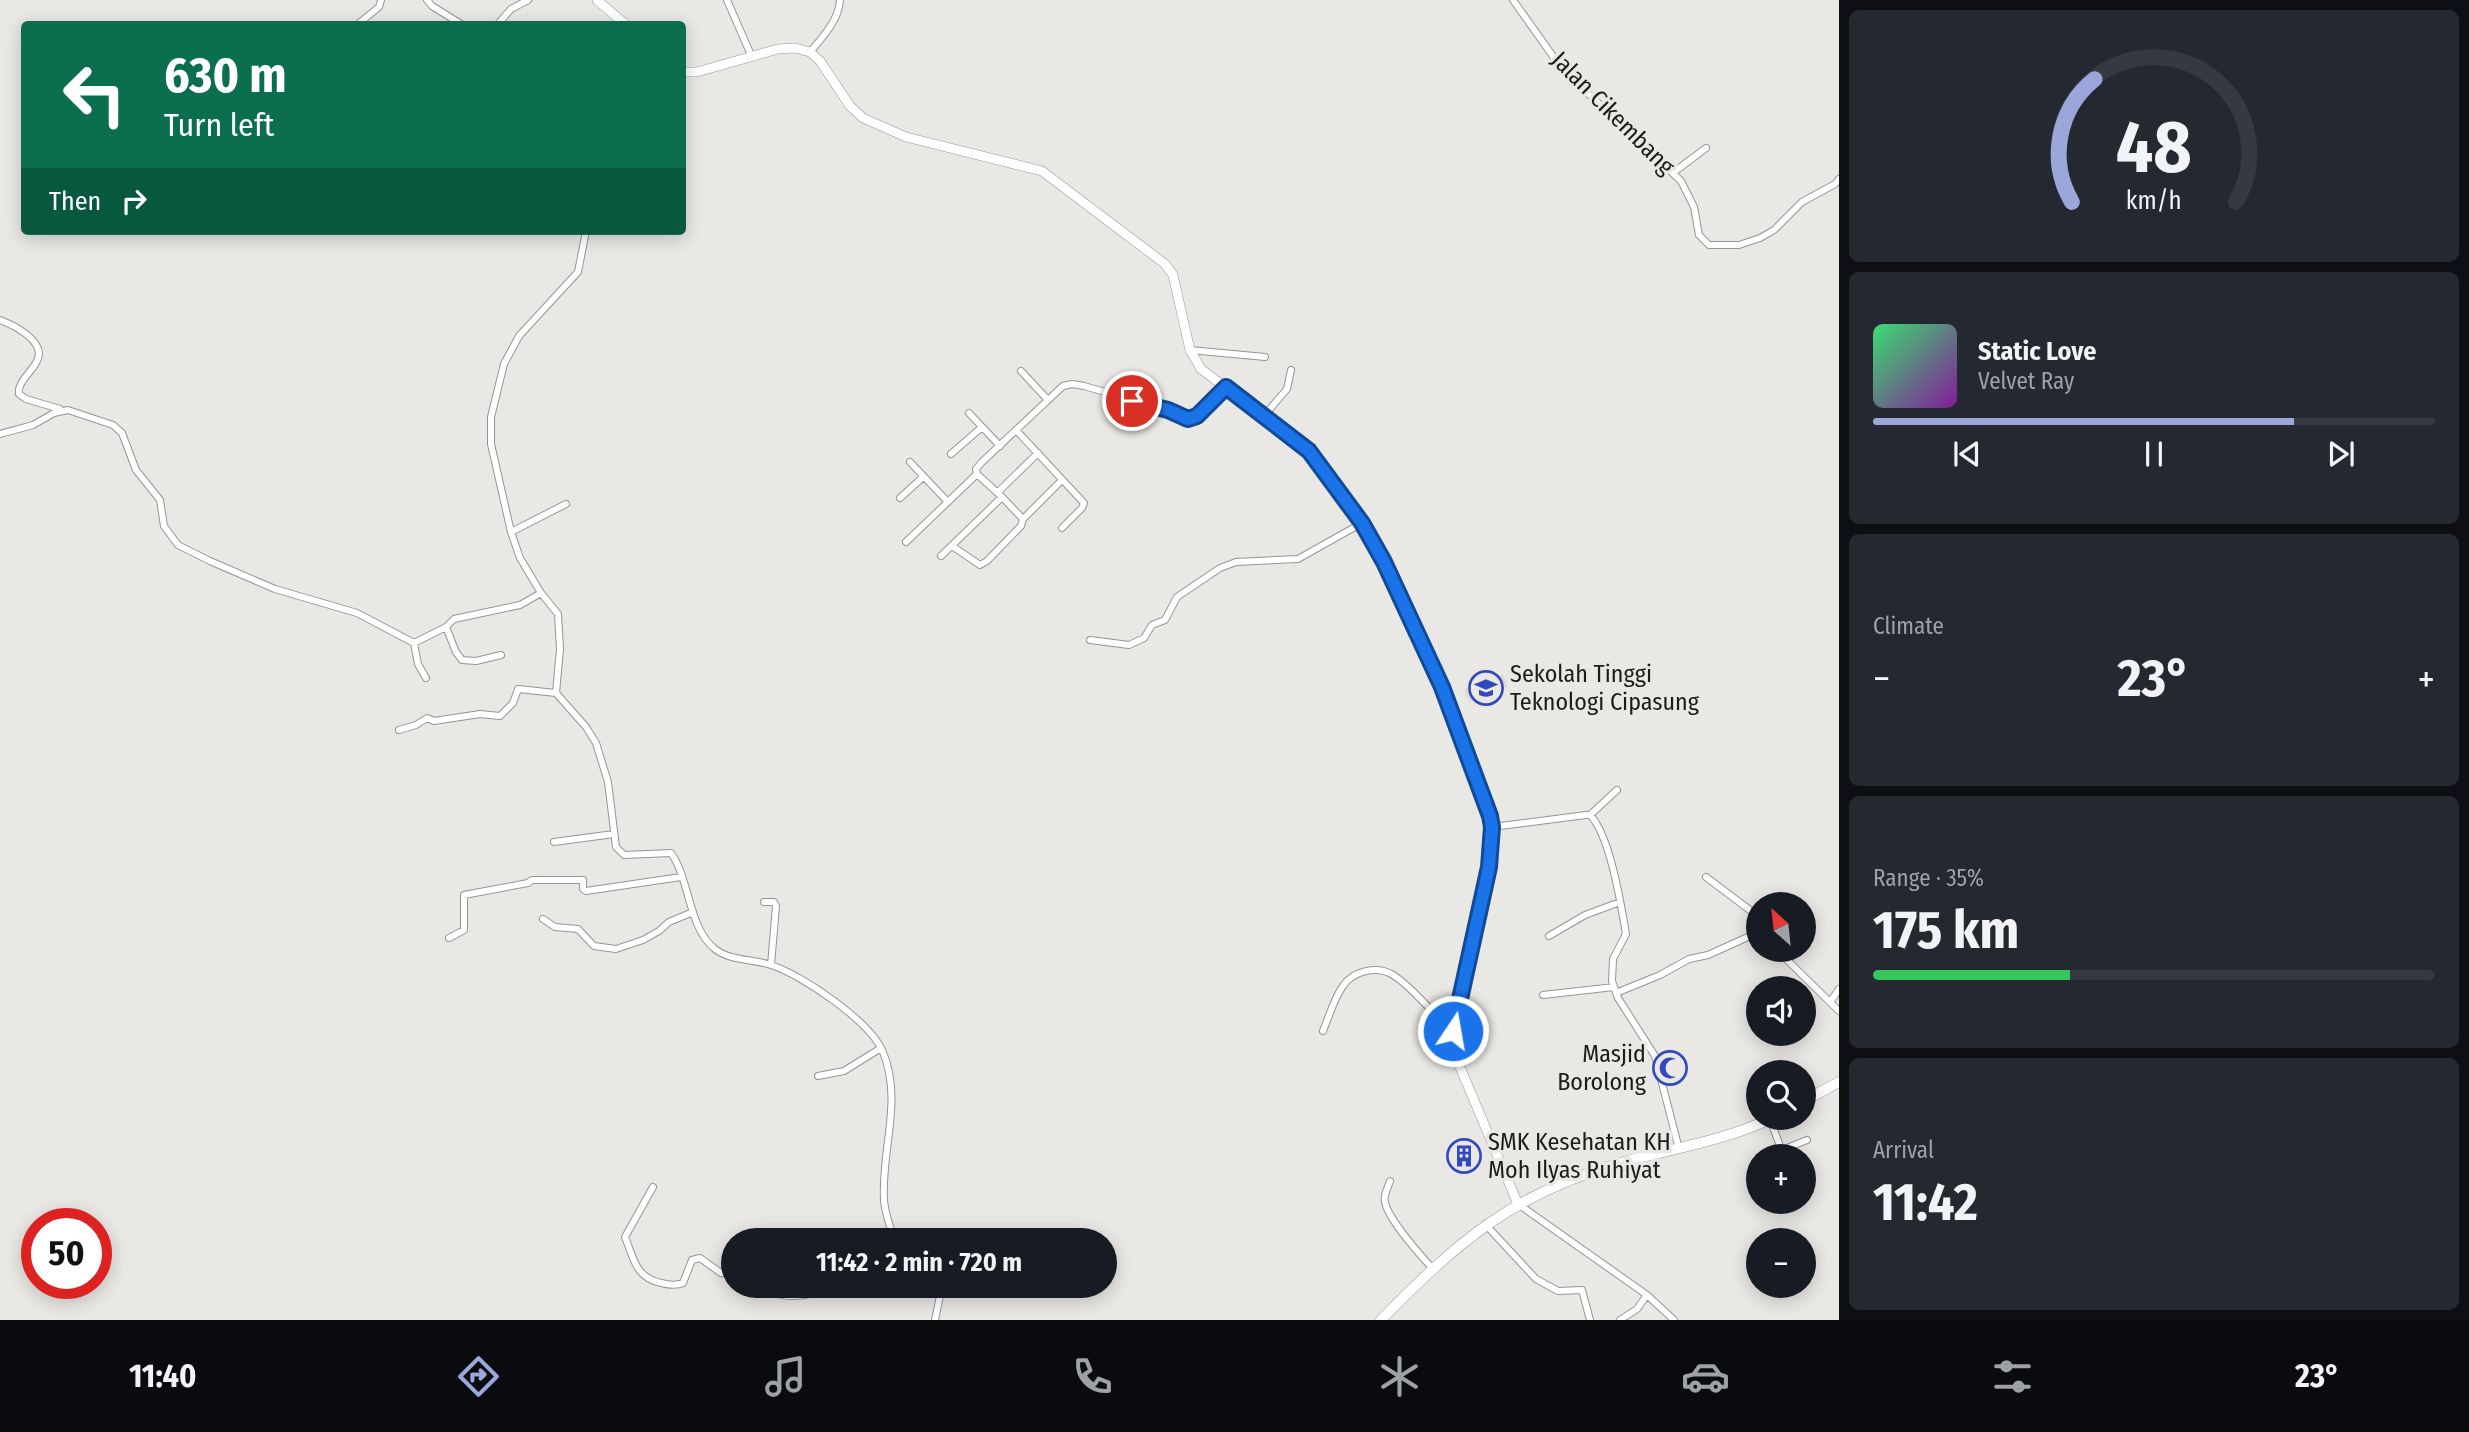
<!DOCTYPE html>
<meta charset="utf-8">
<style>
body{margin:0;font-family:"Fira Sans Condensed",sans-serif;background:#242831;color:#f1f3f6;height:100vh;display:flex;flex-direction:column;font-size:26px;white-space:nowrap}
*{box-sizing:border-box;margin:0}
p{font-size:23px;color:#9ea1a6}
.icon{flex:none;width:38px;height:38px;fill:none;stroke:currentColor;stroke-width:2;stroke-linecap:round;stroke-linejoin:round}
.map{position:relative;flex:1;overflow:hidden}
.sheet{display:flex;flex-direction:column;gap:10px;padding:10px;background:#0d0f14;width:630px}
.sheet>*{flex:none}
.banner{position:absolute;left:21px;top:21px;width:665px;height:214px;border-radius:7px;box-shadow:0 4px 18px #0003;background:#0b6e4f;color:#fff;overflow:hidden}
.needle{width:46px;rotate:333deg}
.controls{position:absolute;left:1746px;top:892px;display:grid;gap:14px}
.controls a{display:grid;place-items:center;width:70px;height:70px;border-radius:50%;background:#171b24;box-shadow:0 4px 18px #0003;font-size:35px}
.speed{position:absolute;left:21px;top:1208px;display:flex;gap:14px;font-size:35px;font-weight:700;text-align:center}
.speed>*{display:grid;place-content:center;width:91px;height:91px;border-radius:50%;background:#171b24;box-shadow:0 4px 18px #0003;line-height:1}
.speed .limit{border:10px solid #d22;background:#fff;color:#111}
.pin{position:absolute;display:grid;place-items:center;width:60px;height:60px;color:#fff;margin:-30px;border:4px solid #fff;border-radius:50%;box-shadow:0 2px 7px #0007}
.me{position:absolute;width:77px;margin:-38px;rotate:12deg;stroke-linejoin:round;filter:drop-shadow(0 0 5px #0008)}
.turn{display:flex;align-items:center;gap:24px;height:147px;padding:0 28px;font-size:32px}
.turn .icon{width:91px;height:91px;stroke-width:2.5}
.turn b{display:block;font-size:49px;line-height:60px}
.then{display:flex;align-items:center;height:66px;padding:0 28px;background:#0003;gap:14px;font-size:26px}
.big{font-size:52px;font-weight:700;line-height:1.1}
.sheet .card{flex:1;display:flex;flex-direction:column;justify-content:center;gap:10px;min-width:0;padding:0 24px;border-radius:10px;background:#242831}
.sheet .dial{align-items:center;gap:0}
.dial svg{height:182px;overflow:visible;fill:none;stroke:#363941;stroke-width:7;stroke-linecap:round;text-anchor:middle}
.dial text{fill:#f1f3f6;stroke:none}
.song{display:flex;align-items:center;gap:21px}
.cover{width:84px;height:84px;border-radius:10px;background:linear-gradient(135deg,hsl(140 70% 55%),hsl(290 70% 35%))}
.played{height:7px;border-radius:4px;background:linear-gradient(90deg,#9ba6db 75%,#363941 75%)}
.keys{display:flex;justify-content:space-around;direction:ltr}
.heat{display:flex;justify-content:space-between;align-items:center;font-size:38px;direction:ltr}
.charge{height:10px;border-radius:5px;background:linear-gradient(90deg,#34c759 35%,#363941 0)}
.trip{position:absolute;left:721px;top:1228px;width:396px;height:70px;border-radius:35px;background:#171b24;box-shadow:0 4px 18px #0003;font-weight:700;line-height:70px;text-align:center}
.tabs{display:flex;height:112px;justify-content:space-around;align-items:center;background:#090b0e;color:#9ea1a6}
.tabs .icon{width:49px;height:49px}
.tabs .active{color:#9ba6db}
.tabs b{font-size:32px;color:#f1f3f6}
main{display:flex;flex:1;min-height:0}
.map>svg:first-child{display:block}
</style>
<main>
<div class="map">
<svg width="1839" height="1320" viewBox="0 0 1839 1320">
<rect width="100%" height="100%" fill="#eae8e5"/>
<path fill="#e0dcd2" d="M1503,674L1508,687L1469,702L1464,689Z"/>
<g fill="none" stroke-linecap="round" stroke-linejoin="round">
<g stroke="#979592" stroke-width="8">
<path id="street" d="M427,0L432,6L461,24
M727,0L751,55
M1513,0L1562,69L1681,181L1694,207L1699,235L1709,245H1739L1760,238L1774,230L1802,202L1835,184L1839,179
M358,24L379,7L381,0
M498,24L511,9L528,0
M810,52C822,38 839,20 840,0
M1674,172L1706,148
M586,231L578,272L519,336L504,364L491,417V444L511,532L520,558L541,593L558,614L560,649L556,693L586,727L596,743L608,782L616,847L624,855L671,853C690,879 688,928 715,949C730,961 753,959 771,965C802,975 870,1021 883,1052C903,1101 881,1149 884,1200C885,1214 890,1227 895,1241
M0,320C14,325 47,342 37,361C32,372 17,382 19,394L26,399L60,409
M1190,350L1265,357
M1021,371L1047,399
M969,413L1000,446
M1263,417L1287,389L1291,370
M1016,430L1084,503L1082,508L1062,528
M0,434L33,425L54,413L68,410L113,425L122,433L136,470L160,500L164,526L178,545L210,561L275,589L357,613L414,643L446,627L454,619L520,605L541,593
M951,454L982,427
M910,462L948,502
M998,492L1038,453
M900,498L923,477
M1023,519L1062,480
M511,532L566,504
M906,542L977,474L976,469L982,462L1063,386L1072,384L1084,386L1168,410L1188,419L1197,416L1226,387
M952,546L980,565L987,561L1021,526L1023,519L1002,497
M941,556L1002,497L977,474
M446,627L456,652L462,660L476,661L501,655
M1090,640L1129,645L1144,638L1152,625L1165,620L1177,597L1220,568L1236,562L1298,559L1362,523
M414,643L418,664L426,678
M399,730L416,725L427,718L434,721L480,714L500,716L513,703L518,689L556,693
M1590,815L1617,790
M1492,827L1586,815H1590C1610,835 1621,905 1626,934L1613,959L1612,981L1618,998L1655,1056L1679,1149
M554,842L614,834
M1706,877L1759,917
M764,902H774L776,906L771,965
M543,919L555,927L578,929L594,946L616,949L643,940L659,931L669,922L693,912
M1549,936L1585,915L1620,902
M449,938L464,930V895L528,883L532,880H583V889L586,891L681,877
M1777,950L1839,1011
M1616,993L1660,975L1689,959L1708,955L1759,932
M1543,995L1614,987
M1831,1001L1839,989
M1323,1031C1329,1017 1334,998 1343,986C1353,971 1377,965 1393,975C1413,987 1433,1015 1453,1031
M818,1076L844,1071L881,1048
M1770,1119L1784,1157
M1782,1150L1807,1140
M1390,1181C1388,1187 1383,1196 1385,1202C1388,1219 1421,1256 1433,1269
M653,1187L625,1237C634,1259 635,1277 661,1283C669,1285 676,1286 683,1283L692,1260L700,1258L721,1273L733,1274
M1518,1204L1647,1295L1674,1320
M1485,1224L1536,1279L1558,1291L1582,1290L1590,1320
M758,1286C791,1304 807,1294 842,1286
M935,1320L942,1286
M1620,1320L1637,1309L1647,1295"/>
</g>
<g stroke="#979592" stroke-width="10">
<path id="secondary" d="M597,0L625,24
M682,72H697L778,49L795,48L810,52L820,61L850,106L863,118L906,137L1042,171L1165,264L1173,275L1190,350L1201,369L1309,451L1362,523L1384,562L1442,687L1486,799L1492,827L1489,867L1453,1031L1454,1053L1518,1204"/>
</g>
<g stroke="#979592" stroke-width="11">
<path id="primary" d="M1804,1101L1839,1082
M1381,1320C1457,1242 1516,1191 1624,1162C1674,1148 1724,1141 1772,1118"/>
</g>
<use href="#street" stroke="#fff" stroke-width="6"/>
<use href="#secondary" stroke="#fff" stroke-width="9"/>
<use href="#primary" stroke="#fff" stroke-width="10"/>
</g>
<g fill="none" stroke-linecap="round" stroke-linejoin="round">
<g stroke="#114b97" stroke-width="18">
<path id="route" d="M1132,401L1168,410L1188,419L1197,416L1226,387L1309,451L1362,523L1384,562L1442,687L1490,816L1492,827L1489,867L1453,1031"/>
</g>
<use href="#route" stroke="#1a73e8" stroke-width="12"/>
</g>
<defs>
<g id="school-ring" transform="scale(1.75)"><circle r="9.5" fill="#eae8e5" stroke="#3149bb" stroke-width="1.5"/><path d="M0-5L7-2L0 1L-7-2ZM-4 1L0 2.5L4 1V4Q0 6-4 4Z" fill="#3149bb"/></g>
<g id="mosque-ring" transform="scale(1.75)"><circle r="9.5" fill="#eae8e5" stroke="#3149bb" stroke-width="1.5"/><path d="M3.5-4.9A6 6 0 1 0 3.5 4.9A5 5 0 1 1 3.5-4.9Z" fill="#3149bb"/></g>
<g id="building-ring" transform="scale(1.75)"><circle r="9.5" fill="#eae8e5" stroke="#3149bb" stroke-width="1.5"/><path d="M-4-6H4V6H1V3H-1V6H-4ZM-2.5-4.3h1.7v1.8h-1.7ZM.8-4.3h1.7v1.8H.8ZM-2.5-1h1.7V.8h-1.7ZM.8-1h1.7V.8H.8Z" fill="#3149bb"/></g>
</defs>
<g fill-rule="evenodd">
<use href="#school-ring" x="1486" y="688"/>
<use href="#mosque-ring" x="1670" y="1068"/>
<use href="#building-ring" x="1464" y="1156"/>
</g>
<g text-anchor="middle" dominant-baseline="central" stroke-width="7" stroke-linejoin="round" paint-order="stroke">
<g font-size="24" fill="#1c1c1b" stroke="#eae8e5">
<text transform="translate(1613 113) rotate(45)">Jalan Cikembang</text>
</g>
<g font-size="24" fill="#1c1c1b" stroke="#eae8e5" text-anchor="start">
<text x="1510" y="674">Sekolah Tinggi<tspan x="1510" dy="28">Teknologi Cipasung</tspan></text>
<text x="1646" y="1054" text-anchor="end">Masjid<tspan x="1646" dy="28">Borolong</tspan></text>
<text x="1488" y="1142">SMK Kesehatan KH<tspan x="1488" dy="28">Moh Ilyas Ruhiyat</tspan></text>
</g>
</g>
</svg>
<div class="controls">
<a><svg class="needle" viewBox="-14 -14 28 28"><path d="M0-13l5 13h-10z" fill="#e53935"/><path d="M0 13l5-13h-10z" fill="#9ea1a6"/></svg></a>
<a><svg class="icon" aria-label="sound" viewBox="0 0 24 24"><path d="M4 9h4l5-4v14l-5-4H4zM17 9q2 3 0 6"/></svg></a>
<a><svg class="icon" aria-label="search" viewBox="0 0 24 24"><circle cx="10" cy="10" r="6"/><path d="M15 15l6 6"/></svg></a>
<a>+</a>
<a>−</a>
</div>
<div class="speed"><div class="limit">50</div></div>
<div class="pin" style="left:1132px;top:401px;background:#d93025"><svg class="icon" aria-label="arrive" viewBox="0 0 24 24"><path d="M6 21V4h12l-3 4 3 4H6"/></svg></div>
<svg class="me" style="left:1453px;top:1031px" viewBox="-20 -20 40 40"><circle r="17" fill="#1a73e8" stroke="#fff" stroke-width="3"/><path d="M0-11L8 9 0 5-8 9z" fill="#fff"/></svg>
<div class="trip">11:42 · 2 min · 720 m</div>
<div class="banner">
<div class="turn"><svg class="icon" aria-label="left" viewBox="0 0 24 24"><path d="M17 20v-9H6M10 6l-5 5 5 5"/></svg><div><b>630 m</b>Turn left</div></div>
<div class="then">Then<svg class="icon" aria-label="right" viewBox="0 0 24 24"><path d="M7 20v-9h11M14 6l5 5-5 5"/></svg></div>
</div>
</div>
<section class="sheet">
<div class="card dial"><svg viewBox="0 0 100 80">
<path d="M14 69A42 42 0 1 1 86 69"/>
<path d="M14 69A42 42 0 0 1 24 15" stroke="#9ba6db"/>
<text x="50" y="56" font-size="32" font-weight="700">48</text>
<text x="50" y="72" font-size="11">km/h</text>
</svg></div>
<div class="card">
<div class="song"><i class="cover"></i><div><b>Static Love</b><p>Velvet Ray</p></div></div>
<div class="played"></div>
<div class="keys"><svg class="icon" aria-label="previous" viewBox="0 0 24 24"><path d="M18 5L8 12l10 7zM5 5v14"/></svg><svg class="icon" aria-label="pause" viewBox="0 0 24 24"><path d="M8 5v14M16 5v14"/></svg><svg class="icon" aria-label="next" viewBox="0 0 24 24"><path d="M6 5l10 7-10 7zM19 5v14"/></svg></div>
</div>
<div class="card"><p>Climate</p>
<div class="heat"><a>−</a><b class="big">23°</b><a>+</a></div>
</div>
<div class="card"><p>Range · 35%</p><b class="big">175 km</b><div class="charge"></div></div>
<div class="card"><p>Arrival</p><b class="big">11:42</b></div>
</section>
</main>
<nav class="tabs">
<b>11:40</b>
<svg class="icon active" aria-label="directions" viewBox="0 0 24 24"><path d="M12 3l9 9-9 9-9-9zM9 14v-3h6M13 9l2 2-2 2"/></svg>
<svg class="icon" aria-label="music" viewBox="0 0 24 24"><path d="M9 18V5l10-2v13"/><circle cx="6" cy="18" r="3"/><circle cx="16" cy="16" r="3"/></svg>
<svg class="icon" aria-label="phone" viewBox="0 0 24 24"><path d="M5 4h4l2 5-3 2q2 4 5 5l2-3 5 2v4C11 20 4 13 5 4z"/></svg>
<svg class="icon" aria-label="climate" viewBox="0 0 24 24"><path d="M12 3v18M4 7l16 10M4 17L20 7"/></svg>
<svg class="icon" aria-label="car" viewBox="0 0 24 24"><path d="M5 17H2v-5l4-1 3-4h7l3 4 3 1v5h-3M9 17h6M6 11h13"/><circle cx="7" cy="17" r="2"/><circle cx="17" cy="17" r="2"/></svg>
<svg class="icon" aria-label="filters" viewBox="0 0 24 24"><path d="M4 7h16M4 17h16"/><circle cx="9" cy="7" r="2"/><circle cx="15" cy="17" r="2"/></svg>
<b>23°</b>
</nav>
